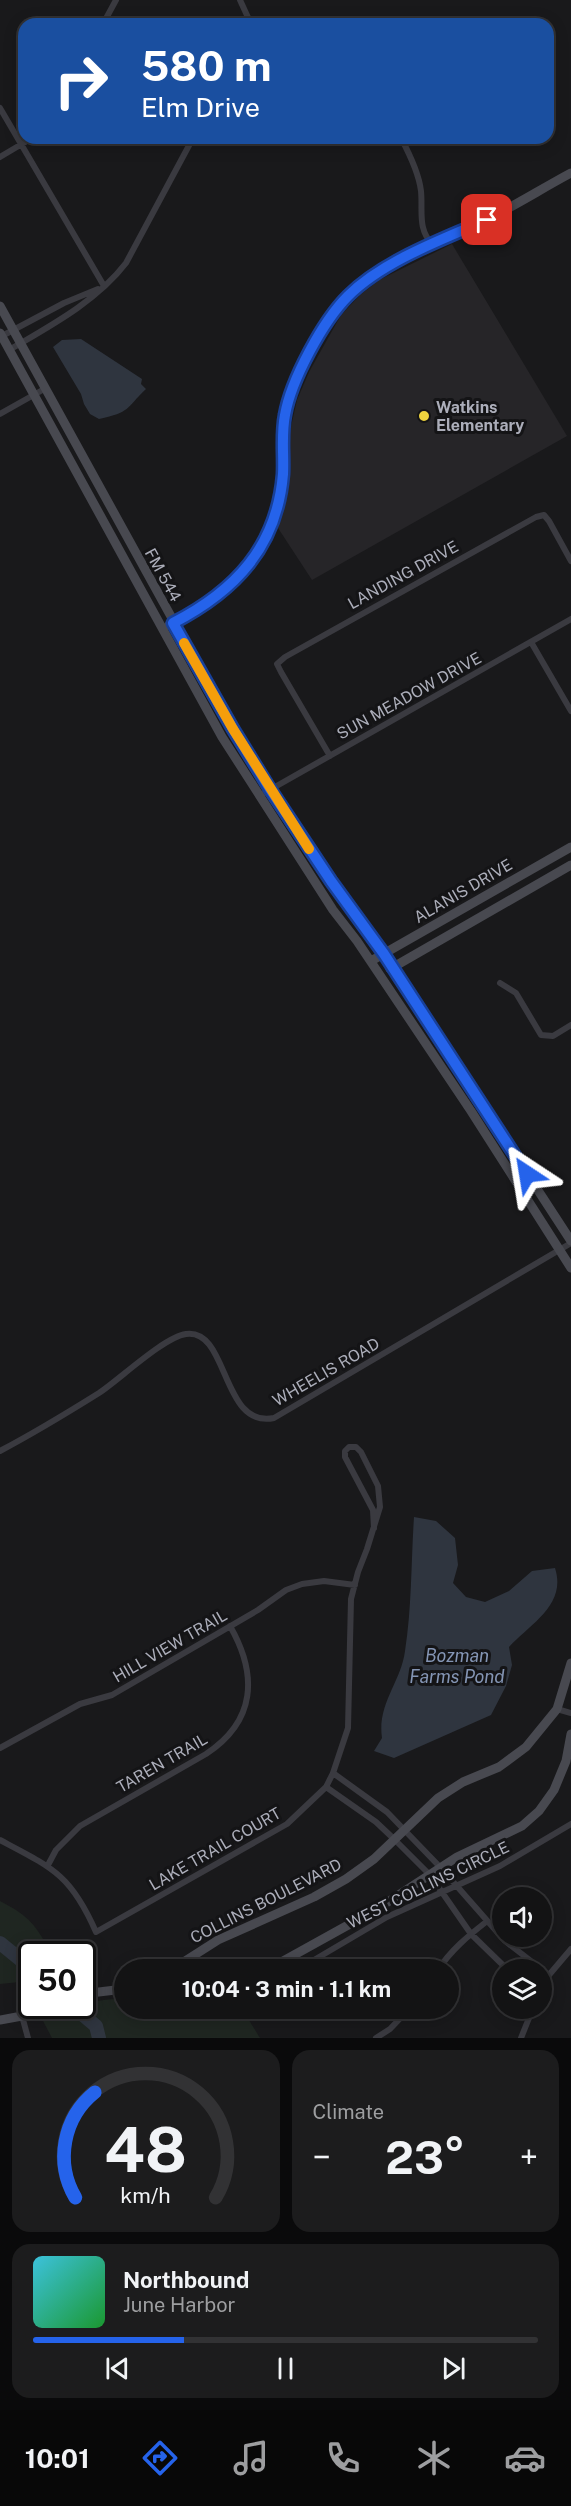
<!DOCTYPE html>
<meta charset="utf-8">
<style>
body{margin:0;font-family:"Public Sans",sans-serif;background:#1c1c1d;color:#f1f3f6;height:100vh;display:flex;flex-direction:column;font-size:22px;white-space:nowrap}
*{box-sizing:border-box;margin:0}
p{font-size:20px;color:#9d9ea0}
.icon{flex:none;width:33px;height:33px;fill:none;stroke:currentColor;stroke-width:2;stroke-linecap:round;stroke-linejoin:round}
.map{position:relative;height:2038px;overflow:hidden}
.drawer{display:flex;flex-direction:column;gap:12px;padding:12px;background:#0a0a0b;flex:1}
.drawer>*{flex:none}
.guide{position:absolute;left:18px;top:18px;width:536px;height:126px;border-radius:18px;box-shadow:0 3px 15px #0003,0 0 0 2px #323234;background:#1a4fa0;color:#fff;overflow:hidden}
.fabs{position:absolute;left:492px;top:1887px;display:grid;gap:12px}
.fabs a{display:grid;place-items:center;width:60px;height:60px;border-radius:50%;background:#131314;box-shadow:0 3px 15px #0003,0 0 0 2px #323234;font-size:30px}
.speed{position:absolute;left:18px;top:1941px;display:flex;gap:12px;font-size:30px;font-weight:700;text-align:center}
.speed>*{display:grid;place-content:center;width:78px;height:78px;border-radius:50%;background:#131314;box-shadow:0 3px 15px #0003,0 0 0 2px #323234;line-height:1}
.speed .limit{border:3px solid #111;border-radius:9px;background:#fff;color:#111}
.pin{position:absolute;display:grid;place-items:center;width:51px;height:51px;color:#fff;margin:-26px;border-radius:12px;box-shadow:0 3px 9px #0006}
.me{position:absolute;width:66px;margin:-33px;rotate:327deg;stroke-linejoin:round;filter:drop-shadow(0 0 4px #0008)}
.turn{display:flex;align-items:center;gap:21px;height:126px;padding:0 24px;font-size:27px}
.turn .icon{width:78px;height:78px;stroke-width:2.5}
.turn b{display:block;font-size:42px;line-height:51px}
.big{font-size:45px;font-weight:700;line-height:1.1}
.drawer .card{flex:1;display:flex;flex-direction:column;justify-content:center;gap:9px;min-width:0;padding:0 21px;border-radius:18px;background:#1c1c1d}
.drawer .dial{align-items:center;gap:0}
.dial svg{height:156px;overflow:visible;fill:none;stroke:#323234;stroke-width:7;stroke-linecap:round;text-anchor:middle}
.dial text{fill:#f1f3f6;stroke:none}
.song{display:flex;align-items:center;gap:18px}
.cover{width:72px;height:72px;border-radius:9px;background:linear-gradient(135deg,hsl(190 70% 55%),hsl(130 70% 35%))}
.played{height:6px;border-radius:3px;background:linear-gradient(90deg,#2563eb 30%,#323234 30%)}
.keys{display:flex;justify-content:space-around;direction:ltr}
.heat{display:flex;justify-content:space-between;align-items:center;font-size:33px;direction:ltr}
.drawer .tiles{flex:1;display:grid;gap:12px;grid-template-columns:1fr 1fr}
.card:last-child{grid-column:span 2}
.trip{position:absolute;left:114px;top:1959px;width:345px;height:60px;border-radius:30px;background:#131314;box-shadow:0 3px 15px #0003,0 0 0 2px #323234;font-weight:700;line-height:60px;text-align:center}
.dock{display:flex;height:96px;justify-content:space-around;align-items:center;background:#080808;color:#9d9ea0}
.dock .icon{width:42px;height:42px}
.dock .selected{color:#2563eb}
.dock b{font-size:27px;color:#f1f3f6}
.map>svg:first-child{display:block}
</style>
<div class="map">
<svg width="571" height="2038" viewBox="0 0 571 2038">
<rect width="100%" height="100%" fill="#19191b"/>
<path fill="#262528" d="M452,244L567,436L312,580L278,528L289,477L290,431L297,400L309,372L341,315L361,294L379,280Z"/>
<path fill="#1f2621" d="M0,1901C31,1917 35,1925 52,1954H32L31,2001L20,1982L0,1984Z
M114,1999L124,2002V2008L154,2009L191,2017L211,2009H242L260,2038H52L42,2019C69,2009 85,2001 114,1999Z"/>
<path fill="#2f353f" d="M81,339L142,379L141,384L146,389C125,409 131,412 99,419L90,414L84,404L81,394L53,347L62,340Z
M414,1517L436,1521L455,1538L458,1565L453,1583L466,1597L485,1602L509,1591L532,1571L555,1568C567,1605 530,1624 509,1647L512,1665L506,1686L491,1715L394,1758L374,1751L382,1738C377,1704 401,1682 405,1651C412,1607 411,1561 414,1517Z"/>
<g fill="none" stroke-linecap="round" stroke-linejoin="round">
<path stroke="#2f353f" stroke-width="14" d="M0,1943L32,1969
M76,2009L96,2026L99,2038"/>
<path stroke="#3a3a40" stroke-width="6" d="M240,0L251,24
M103,24L116,0
M0,108L104,286
M401,138C409,153 419,174 421,191C423,211 417,229 433,245
M0,157L32,138
M2,336L64,303L98,289
M9,350C50,326 97,301 126,263L193,138
M0,414L46,388
M531,642L571,711
M330,756L281,672L277,664L285,657L536,517L544,515L549,521L571,561
M259,796L571,619
M500,983L516,993L541,1035L553,1036L571,1025
M0,1451C34,1433 67,1413 99,1393C120,1379 164,1337 186,1334C229,1328 221,1429 274,1418L571,1243
M557,1709L571,1713
M0,1748L80,1704L112,1695L258,1610L286,1590L302,1584L324,1581L355,1585
M333,1773L387,1812L441,1868L505,1941L549,1975
M326,1787L376,1822L394,1839L430,1875L471,1934L508,1970
M0,1840C53,1868 71,1875 96,1932L287,1824L326,1787L333,1773L348,1728L351,1599L358,1572L367,1549L380,1507L378,1486L361,1452L356,1447H349L345,1451V1457L373,1510L374,1528
M48,1865L56,1850L80,1826L206,1754C256,1721 258,1675 230,1626
M297,1970L387,1917L500,1866L571,1824
M438,1970C451,1950 468,1936 486,1922
M542,1988L549,1975L571,1949
M22,2016L28,2038
M376,2038L390,2029L410,2008
M521,2038L533,2008"/>
<path stroke="#484950" stroke-width="9" d="M0,306L233,729L331,881L384,954L571,1241
M0,333L222,737L333,910L357,941L471,1111L571,1268
M169,625C234,590 277,553 283,474C284,454 281,434 285,415C291,383 316,334 336,309C374,263 436,245 488,219C516,205 543,188 571,173
M371,961L571,847
M390,969L571,865
M171,1970L218,1940L314,1897L346,1879L374,1859L438,1798L463,1782L499,1767L526,1747L557,1709L571,1663
M267,1970L377,1909L457,1857L522,1826L539,1811L554,1790L566,1761L571,1734
M82,1994L124,1989
M0,2020L22,2016L49,2006"/>
</g>
<g fill="none" stroke-linecap="round" stroke-linejoin="round">
<g stroke="#184099" stroke-width="15">
<path id="route" d="M487,220C443,239 383,261 348,296C323,321 291,380 285,415C281,435 284,454 283,474C277,547 235,591 173,623L233,729L270,789L331,881L384,954L527,1174"/>
</g>
<use href="#route" stroke="#2563eb" stroke-width="10"/>
<path stroke="#f59e0b" stroke-width="10" d="M184,643L233,729L309,849"/>
</g>
<circle fill="#eed33e" stroke="#141416" stroke-width="2" cx="424" cy="416" r="6"/>
<g text-anchor="middle" dominant-baseline="central" stroke-width="6" stroke-linejoin="round" paint-order="stroke">
<g font-size="16" font-weight="bold" fill="#acaeba" stroke="#141416" text-anchor="start">
<text x="436" y="407">Watkins<tspan x="436" dy="18">Elementary</tspan></text>
</g>
<g font-size="16" fill="#acaeba" stroke="#141416">
<text transform="translate(163 575) rotate(61)">FM 544</text>
<text transform="translate(403 575) rotate(-29)">LANDING DRIVE</text>
<text transform="translate(409 696) rotate(-29)">SUN MEADOW DRIVE</text>
<text transform="translate(463 891) rotate(-30)">ALANIS DRIVE</text>
<text transform="translate(326 1372) rotate(-30)">WHEELIS ROAD</text>
<text transform="translate(170 1646) rotate(-30)">HILL VIEW TRAIL</text>
<text transform="translate(162 1763) rotate(-30)">TAREN TRAIL</text>
<text transform="translate(215 1849) rotate(-30)">LAKE TRAIL COURT</text>
<text transform="translate(428 1885) rotate(-26)">WEST COLLINS CIRCLE</text>
<text transform="translate(266 1901) rotate(-27)">COLLINS BOULEVARD</text>
</g>
<g font-size="18" font-style="italic" fill="#8495b4" stroke="#141416">
<text x="457" y="1655">Bozman<tspan x="457" dy="21">Farms Pond</tspan></text>
</g>
</g>
</svg>
<div class="fabs">
<a><svg class="icon" aria-label="sound" viewBox="0 0 24 24"><path d="M4 9h4l5-4v14l-5-4H4zM17 9q2 3 0 6"/></svg></a>
<a><svg class="icon" aria-label="layers" viewBox="0 0 24 24"><path d="M12 4l9 5-9 5-9-5zM3 14l9 5 9-5"/></svg></a>
</div>
<div class="speed"><div class="limit">50</div></div>
<div class="pin" style="left:487px;top:220px;background:#d93025"><svg class="icon" aria-label="arrive" viewBox="0 0 24 24"><path d="M6 21V4h12l-3 4 3 4H6"/></svg></div>
<svg class="me" style="left:527px;top:1174px" viewBox="-20 -20 40 40"><path d="M0-17L14 15 0 8-14 15z" fill="#2563eb" stroke="#fff" stroke-width="4"/></svg>
<div class="trip">10:04 · 3 min · 1.1 km</div>
<div class="guide">
<div class="turn"><svg class="icon" aria-label="right" viewBox="0 0 24 24"><path d="M7 20v-9h11M14 6l5 5-5 5"/></svg><div><b>580 m</b>Elm Drive</div></div>
</div>
</div>
<section class="drawer">
<div class="tiles">
<div class="card dial"><svg viewBox="0 0 100 80">
<path d="M14 69A42 42 0 1 1 86 69"/>
<path d="M14 69A42 42 0 0 1 24 15" stroke="#2563eb"/>
<text x="50" y="56" font-size="32" font-weight="700">48</text>
<text x="50" y="72" font-size="11">km/h</text>
</svg></div>
<div class="card"><p>Climate</p>
<div class="heat"><a>−</a><b class="big">23°</b><a>+</a></div>
</div>
<div class="card">
<div class="song"><i class="cover"></i><div><b>Northbound</b><p>June Harbor</p></div></div>
<div class="played"></div>
<div class="keys"><svg class="icon" aria-label="previous" viewBox="0 0 24 24"><path d="M18 5L8 12l10 7zM5 5v14"/></svg><svg class="icon" aria-label="pause" viewBox="0 0 24 24"><path d="M8 5v14M16 5v14"/></svg><svg class="icon" aria-label="next" viewBox="0 0 24 24"><path d="M6 5l10 7-10 7zM19 5v14"/></svg></div>
</div>
</div>
</section>
<nav class="dock">
<b>10:01</b>
<svg class="icon selected" aria-label="directions" viewBox="0 0 24 24"><path d="M12 3l9 9-9 9-9-9zM9 14v-3h6M13 9l2 2-2 2"/></svg>
<svg class="icon" aria-label="music" viewBox="0 0 24 24"><path d="M9 18V5l10-2v13"/><circle cx="6" cy="18" r="3"/><circle cx="16" cy="16" r="3"/></svg>
<svg class="icon" aria-label="phone" viewBox="0 0 24 24"><path d="M5 4h4l2 5-3 2q2 4 5 5l2-3 5 2v4C11 20 4 13 5 4z"/></svg>
<svg class="icon" aria-label="climate" viewBox="0 0 24 24"><path d="M12 3v18M4 7l16 10M4 17L20 7"/></svg>
<svg class="icon" aria-label="car" viewBox="0 0 24 24"><path d="M5 17H2v-5l4-1 3-4h7l3 4 3 1v5h-3M9 17h6M6 11h13"/><circle cx="7" cy="17" r="2"/><circle cx="17" cy="17" r="2"/></svg>
</nav>
